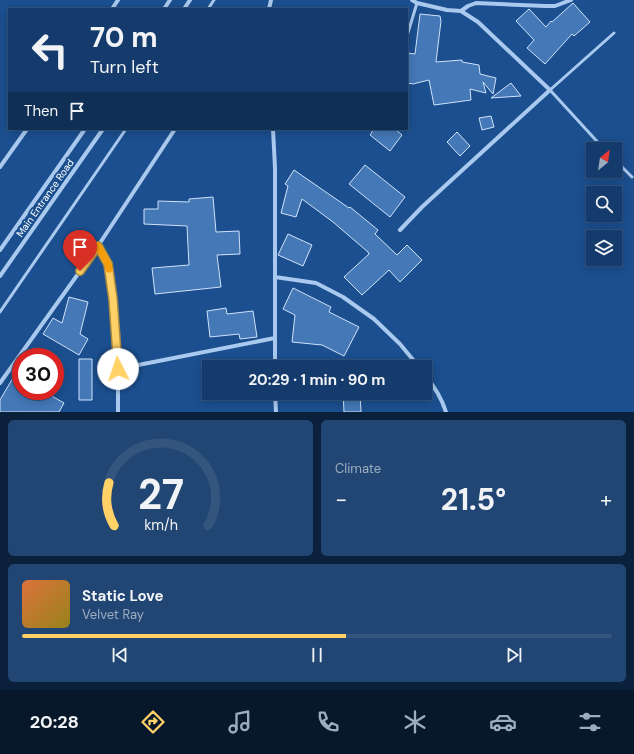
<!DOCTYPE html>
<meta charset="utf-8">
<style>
body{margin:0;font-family:"DM Sans",sans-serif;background:#214673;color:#f1f3f6;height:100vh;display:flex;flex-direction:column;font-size:15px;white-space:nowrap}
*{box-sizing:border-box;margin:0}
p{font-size:13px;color:#9dadc1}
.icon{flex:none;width:22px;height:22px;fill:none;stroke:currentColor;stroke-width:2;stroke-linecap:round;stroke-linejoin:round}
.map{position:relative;height:412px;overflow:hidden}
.details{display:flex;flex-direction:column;gap:8px;padding:8px;background:#0b203b;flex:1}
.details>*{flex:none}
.banner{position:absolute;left:8px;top:8px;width:400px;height:122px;border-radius:0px;box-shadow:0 2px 10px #0003,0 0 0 1px #33557e;background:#143b6b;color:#f1f3f6;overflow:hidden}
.needle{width:26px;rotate:29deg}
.tools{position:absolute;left:586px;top:142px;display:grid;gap:8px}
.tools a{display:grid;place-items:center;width:36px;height:36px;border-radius:0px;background:#143b6b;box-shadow:0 2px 10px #0003,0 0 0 1px #33557e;font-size:20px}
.speed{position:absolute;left:12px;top:348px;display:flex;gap:8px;font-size:20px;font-weight:700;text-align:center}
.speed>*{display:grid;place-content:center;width:52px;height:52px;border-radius:50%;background:#143b6b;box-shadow:0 2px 10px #0003,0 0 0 1px #33557e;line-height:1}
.speed .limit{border:6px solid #d22;background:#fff;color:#111}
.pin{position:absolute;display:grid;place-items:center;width:34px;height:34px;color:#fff;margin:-41px -17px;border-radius:50% 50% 50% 0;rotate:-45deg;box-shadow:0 0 4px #0007}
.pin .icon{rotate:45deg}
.me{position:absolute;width:44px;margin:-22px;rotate:356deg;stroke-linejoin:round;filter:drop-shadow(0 0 3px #0008)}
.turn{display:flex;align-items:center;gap:14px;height:84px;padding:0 16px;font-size:18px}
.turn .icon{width:52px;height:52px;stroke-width:2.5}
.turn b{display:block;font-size:28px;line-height:34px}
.then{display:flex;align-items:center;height:38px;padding:0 16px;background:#0003;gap:8px;font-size:15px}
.big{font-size:30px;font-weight:700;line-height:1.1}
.details .card{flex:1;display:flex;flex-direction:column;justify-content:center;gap:6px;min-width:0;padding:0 14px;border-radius:6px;background:#214673}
.details .dial{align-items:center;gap:0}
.dial svg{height:104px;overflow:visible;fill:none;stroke:#33557e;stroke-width:7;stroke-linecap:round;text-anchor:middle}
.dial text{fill:#f1f3f6;stroke:none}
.song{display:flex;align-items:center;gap:12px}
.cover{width:48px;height:48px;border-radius:6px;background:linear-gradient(135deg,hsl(20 70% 55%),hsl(50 70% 35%))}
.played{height:4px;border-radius:2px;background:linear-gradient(90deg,#ffd166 55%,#33557e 55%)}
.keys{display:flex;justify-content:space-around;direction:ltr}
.heat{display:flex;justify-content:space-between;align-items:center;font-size:22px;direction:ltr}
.details .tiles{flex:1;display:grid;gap:8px;grid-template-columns:1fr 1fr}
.card:last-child{grid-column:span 2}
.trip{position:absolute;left:202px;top:360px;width:230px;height:40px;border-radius:0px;background:#143b6b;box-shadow:0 2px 10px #0003,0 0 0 1px #33557e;font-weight:700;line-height:40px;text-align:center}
.tabs{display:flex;height:64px;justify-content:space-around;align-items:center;background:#08182b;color:#9dadc1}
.tabs .icon{width:28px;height:28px}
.tabs .selected{color:#ffd166}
.tabs b{font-size:18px;color:#f1f3f6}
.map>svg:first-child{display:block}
</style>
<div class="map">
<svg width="634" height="412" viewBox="0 0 634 412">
<rect width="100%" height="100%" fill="#1b4f8f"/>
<path fill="#4478b7" stroke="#cfe3fa" d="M573,3L590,22L574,36L572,34L545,64L527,48L534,40L516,21L529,9L546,27L551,21L552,22Z
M420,14L440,16L441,21L436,62L462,60V62L479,65L480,74L496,78L493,94L483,82L486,93L470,89L471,100L434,105L429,80L413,84L407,83V53L415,54Z
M511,83L521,96L491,98Z
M491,116L494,127L482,130L479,118Z
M374,129H395L402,135L390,151L370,135Z
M457,132L470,146L460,156L447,142Z
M365,165L405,197L390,217L349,184Z
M294,170L349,208L350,207L378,230L375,234L397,255L407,245L422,260L400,282L389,270L362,295L344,277L369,254L368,252L333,222L302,199L296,217L281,213L288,186L285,184Z
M213,197L216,232L239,231L240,254L217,255L221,287L155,294L152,268L189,265L187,226L144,224V209H158V201L189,202V199Z
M288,234L312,245L303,266L278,255Z
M293,288L331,307L329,312L359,327L344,356L322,345L292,342L295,315L283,309Z
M69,297L88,302L80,334L88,339L79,355L43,334L53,318L62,323Z
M226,308L227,314L253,311L257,337L240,339L239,334L210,337L207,311Z
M79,359H92V400H79Z
M21,364V391H43L64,403L59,412H0V400Z
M343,393H360L361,412H344Z"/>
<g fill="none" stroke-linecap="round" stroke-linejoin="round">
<path stroke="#a9c9ee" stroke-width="3" d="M208,9L214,0
M407,36L417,3
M604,149L550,90L614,33
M615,160L632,177
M0,312L126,129"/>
<path stroke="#a9c9ee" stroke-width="4" d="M112,9L118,0
M164,9L170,0
M184,9L190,0
M269,9L271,0
M461,11L468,6L476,3L545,6H555L571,0
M273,129L275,168V367
M0,167L27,129
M400,230L422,207L550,90L478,22L461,11L447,10L417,3L412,0
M98,246L108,264L113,299L118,369V412
M0,250L85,129
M0,276L103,129
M275,277L316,283L343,297L374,319L400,344L419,367
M118,369L275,338
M425,375C434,386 442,399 446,412
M0,383L98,246L175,129
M275,393L276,412"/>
</g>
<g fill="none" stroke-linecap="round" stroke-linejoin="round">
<g stroke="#a68842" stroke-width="10">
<path id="route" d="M80,271L98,246L108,264L113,299L118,369"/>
</g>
<use href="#route" stroke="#ffd166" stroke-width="7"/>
<path stroke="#f59e0b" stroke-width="7" d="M95,250L98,246L108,264L109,269"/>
</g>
<g text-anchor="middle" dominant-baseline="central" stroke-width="4" stroke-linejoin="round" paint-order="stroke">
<g font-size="10" fill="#fff" stroke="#1b4f8f">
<text transform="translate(45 198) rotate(-55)">Main Entrance Road</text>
</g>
</g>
</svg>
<div class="tools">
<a><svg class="needle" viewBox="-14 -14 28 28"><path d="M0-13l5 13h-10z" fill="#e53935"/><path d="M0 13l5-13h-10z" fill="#9dadc1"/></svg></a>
<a><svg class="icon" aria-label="search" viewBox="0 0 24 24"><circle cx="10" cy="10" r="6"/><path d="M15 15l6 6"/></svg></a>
<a><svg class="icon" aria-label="layers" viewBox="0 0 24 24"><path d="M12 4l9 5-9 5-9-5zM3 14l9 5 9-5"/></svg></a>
</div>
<div class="speed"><div class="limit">30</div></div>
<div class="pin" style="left:80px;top:271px;background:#d93025"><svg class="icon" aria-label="arrive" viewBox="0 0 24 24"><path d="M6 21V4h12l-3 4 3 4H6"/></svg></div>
<svg class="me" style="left:118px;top:369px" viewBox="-20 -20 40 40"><circle r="19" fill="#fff"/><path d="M0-13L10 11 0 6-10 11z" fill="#ffd166"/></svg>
<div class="trip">20:29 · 1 min · 90 m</div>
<div class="banner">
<div class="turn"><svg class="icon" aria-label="left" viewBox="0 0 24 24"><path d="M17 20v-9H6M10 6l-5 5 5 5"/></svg><div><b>70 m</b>Turn left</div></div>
<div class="then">Then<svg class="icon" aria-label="arrive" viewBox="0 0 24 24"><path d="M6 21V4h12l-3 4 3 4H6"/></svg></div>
</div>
</div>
<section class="details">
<div class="tiles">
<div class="card dial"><svg viewBox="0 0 100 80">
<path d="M14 69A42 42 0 1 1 86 69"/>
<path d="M14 69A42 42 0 0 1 10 36" stroke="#ffd166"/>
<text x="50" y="56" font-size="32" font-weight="700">27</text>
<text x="50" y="72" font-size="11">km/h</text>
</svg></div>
<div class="card"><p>Climate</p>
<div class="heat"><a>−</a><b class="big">21.5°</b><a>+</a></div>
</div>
<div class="card">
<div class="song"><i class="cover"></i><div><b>Static Love</b><p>Velvet Ray</p></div></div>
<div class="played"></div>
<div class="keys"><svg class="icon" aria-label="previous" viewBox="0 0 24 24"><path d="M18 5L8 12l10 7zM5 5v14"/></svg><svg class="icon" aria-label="pause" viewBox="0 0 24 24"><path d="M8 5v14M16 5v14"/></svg><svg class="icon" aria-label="next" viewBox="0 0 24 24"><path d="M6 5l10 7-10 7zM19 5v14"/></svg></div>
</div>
</div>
</section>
<nav class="tabs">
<b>20:28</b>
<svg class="icon selected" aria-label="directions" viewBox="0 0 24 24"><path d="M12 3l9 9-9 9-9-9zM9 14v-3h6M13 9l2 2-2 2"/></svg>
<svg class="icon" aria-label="music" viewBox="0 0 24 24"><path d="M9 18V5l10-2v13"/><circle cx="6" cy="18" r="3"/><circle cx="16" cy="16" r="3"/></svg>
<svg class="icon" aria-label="phone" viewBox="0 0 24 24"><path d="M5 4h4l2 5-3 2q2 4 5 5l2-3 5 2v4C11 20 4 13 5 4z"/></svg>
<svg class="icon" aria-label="climate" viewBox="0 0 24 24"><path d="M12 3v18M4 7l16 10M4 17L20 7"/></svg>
<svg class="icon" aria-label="car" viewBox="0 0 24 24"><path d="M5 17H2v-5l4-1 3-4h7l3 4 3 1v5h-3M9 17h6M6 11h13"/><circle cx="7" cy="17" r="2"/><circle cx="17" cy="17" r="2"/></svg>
<svg class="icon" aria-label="filters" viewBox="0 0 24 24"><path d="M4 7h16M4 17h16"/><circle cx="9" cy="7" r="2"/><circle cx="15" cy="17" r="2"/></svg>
</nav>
